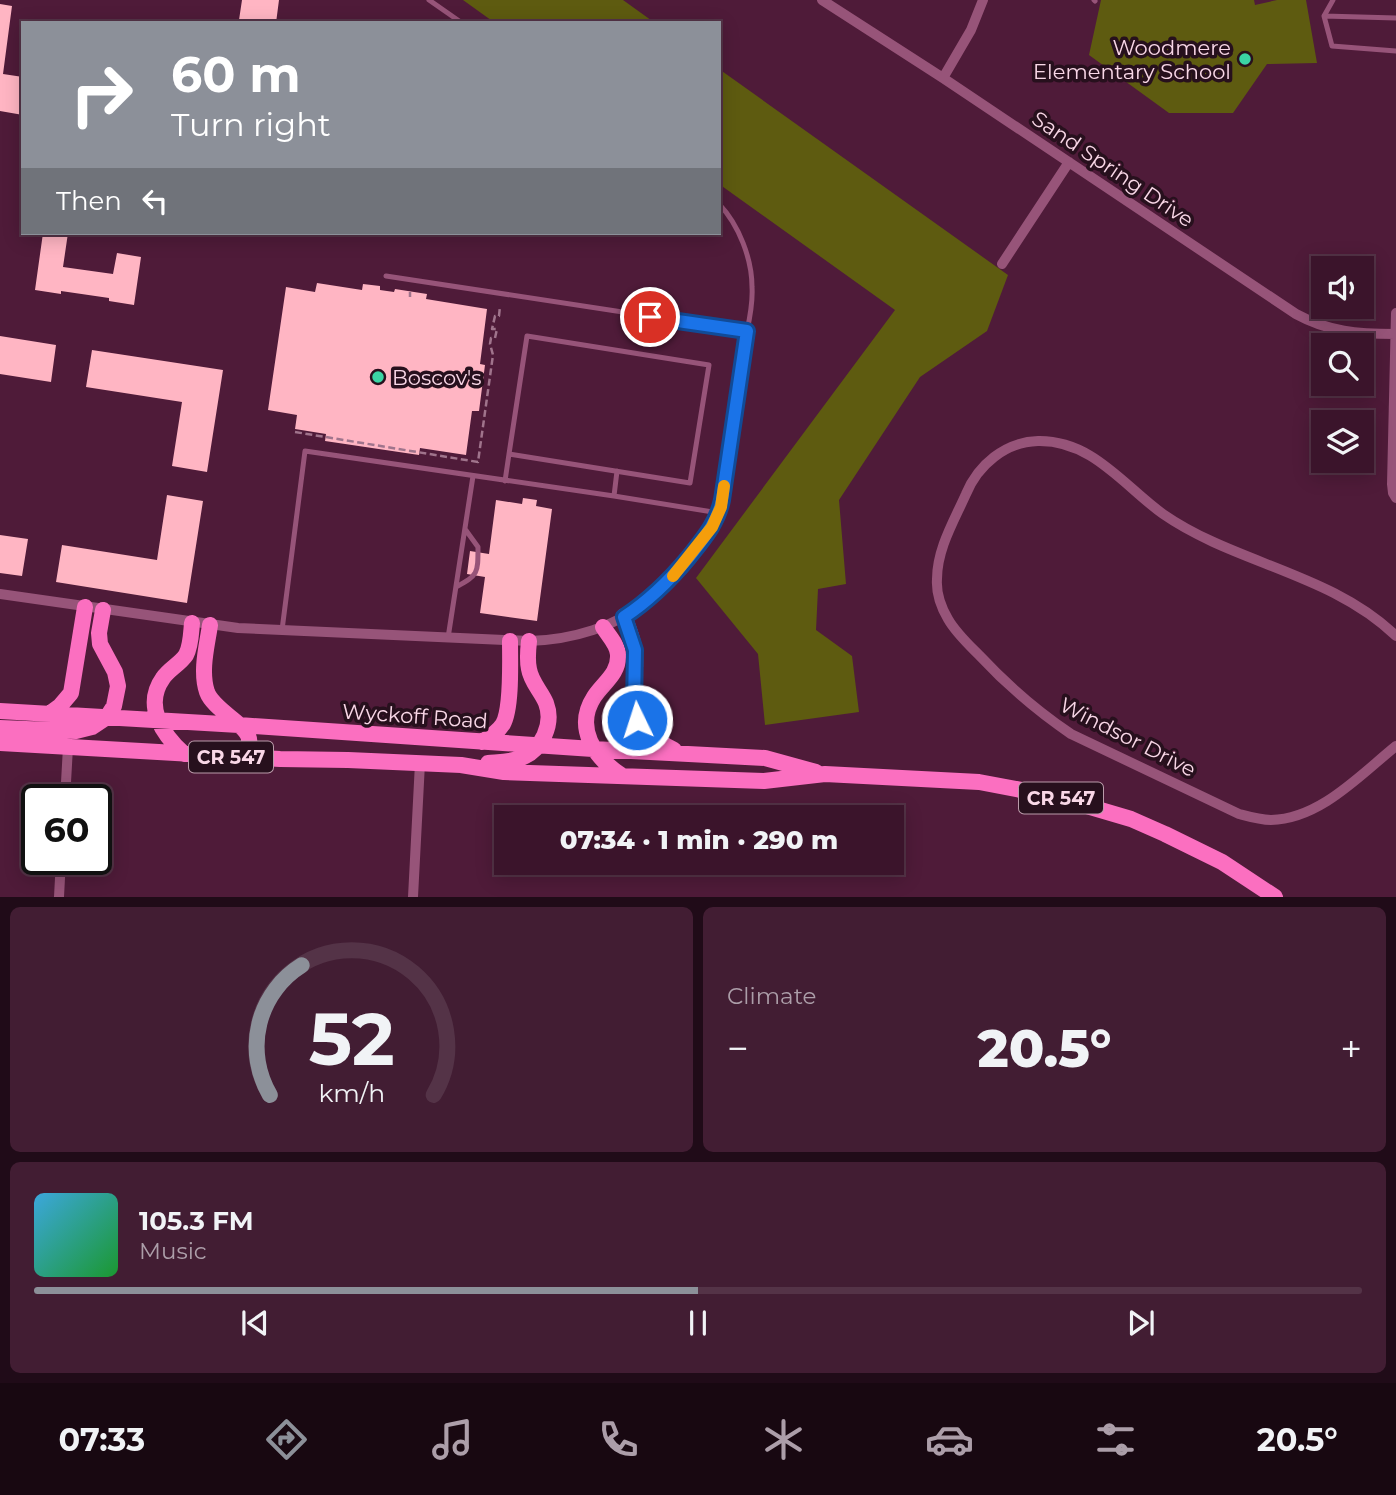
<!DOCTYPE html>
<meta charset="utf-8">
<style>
body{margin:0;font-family:Montserrat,sans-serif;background:#421d33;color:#f1f3f6;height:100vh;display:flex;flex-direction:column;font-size:26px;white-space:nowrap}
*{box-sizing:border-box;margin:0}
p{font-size:23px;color:#ac9ea9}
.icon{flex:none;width:38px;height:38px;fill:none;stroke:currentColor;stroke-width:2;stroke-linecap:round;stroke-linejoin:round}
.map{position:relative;height:897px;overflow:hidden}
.drawer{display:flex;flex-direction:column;gap:10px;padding:10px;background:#200b18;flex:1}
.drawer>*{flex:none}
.guide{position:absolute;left:21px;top:21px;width:700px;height:214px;border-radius:0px;box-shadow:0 4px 18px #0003,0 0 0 2px #543347;background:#8c9099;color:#fff;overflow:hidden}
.fabs{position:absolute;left:1311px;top:256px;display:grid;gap:14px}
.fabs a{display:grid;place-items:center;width:63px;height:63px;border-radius:0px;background:#3b142b;box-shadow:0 4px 18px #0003,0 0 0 2px #543347;font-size:35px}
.speed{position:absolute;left:21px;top:784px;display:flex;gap:14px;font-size:35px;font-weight:700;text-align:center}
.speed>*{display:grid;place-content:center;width:91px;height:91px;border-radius:50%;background:#3b142b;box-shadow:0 4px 18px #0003,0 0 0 2px #543347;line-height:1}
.speed .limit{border:4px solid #111;border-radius:10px;background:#fff;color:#111}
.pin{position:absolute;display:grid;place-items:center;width:60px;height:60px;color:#fff;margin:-30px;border:4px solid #fff;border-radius:50%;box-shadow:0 2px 7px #0007}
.me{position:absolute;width:77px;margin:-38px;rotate:356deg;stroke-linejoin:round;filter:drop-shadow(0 0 5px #0008)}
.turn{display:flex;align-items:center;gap:24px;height:147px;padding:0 35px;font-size:32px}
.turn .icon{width:91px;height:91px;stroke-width:2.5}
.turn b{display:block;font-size:49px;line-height:60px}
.then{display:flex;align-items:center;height:66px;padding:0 35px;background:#0003;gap:14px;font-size:26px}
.big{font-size:52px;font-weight:800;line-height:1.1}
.drawer .widget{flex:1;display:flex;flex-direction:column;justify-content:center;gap:10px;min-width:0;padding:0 24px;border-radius:10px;background:#421d33}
.drawer .dial{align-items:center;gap:0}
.dial svg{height:182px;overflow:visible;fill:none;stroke:#543347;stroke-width:7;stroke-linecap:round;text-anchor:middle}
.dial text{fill:#f1f3f6;stroke:none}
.song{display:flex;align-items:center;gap:21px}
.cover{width:84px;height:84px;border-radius:10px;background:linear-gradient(135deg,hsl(200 70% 55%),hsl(130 70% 35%))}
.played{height:7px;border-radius:4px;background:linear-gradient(90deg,#8c9099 50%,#543347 50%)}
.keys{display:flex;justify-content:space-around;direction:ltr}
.heat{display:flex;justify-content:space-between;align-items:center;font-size:38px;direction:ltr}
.drawer .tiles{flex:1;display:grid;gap:10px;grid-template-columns:1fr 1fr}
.widget:last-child{grid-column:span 2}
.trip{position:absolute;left:494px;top:805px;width:410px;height:70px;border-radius:0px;background:#3b142b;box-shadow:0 4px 18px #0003,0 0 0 2px #543347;font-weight:800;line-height:70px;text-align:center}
.tab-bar{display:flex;height:112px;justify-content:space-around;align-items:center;background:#180811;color:#ac9ea9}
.tab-bar .icon{width:49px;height:49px}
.tab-bar .selected{color:#8c9099}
.tab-bar b{font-size:32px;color:#f1f3f6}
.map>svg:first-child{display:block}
</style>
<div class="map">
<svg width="1396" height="897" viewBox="0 0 1396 897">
<rect width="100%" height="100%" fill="#4f1b39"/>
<path fill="#5e5b10" d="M463,0H623L655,23H495Z
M1101,0H1254L1255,5L1277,0H1306L1317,63L1267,64L1233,113H1169L1089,55Z
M719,69L1008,275L987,331L920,377L839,500L846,584L818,589L816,630L852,656L859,712L765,725L758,654L696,578L895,310L719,184Z"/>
<path fill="#ffb5c3" d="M242,0H279L276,23H257L239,20Z
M0,4L12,6L3,74L23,77V115L0,111Z
M43,233H68L63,267L113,274L117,253L141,257L134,305L109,301V298L61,291V294L35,290Z
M317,283L362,290L363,284L380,286V290L394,292L395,289L427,294L426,299L487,309L480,364L485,365L479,411H472L466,455L420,448L419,455L325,441L326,434L295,429L297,415L268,410L286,287L315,292Z
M0,336L56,345L51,382L0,374Z
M92,350L223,370L207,472L172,466L182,402L86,387Z
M167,495L203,501L187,603L56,582L62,545L157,560Z
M523,498L537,500L536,506L552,509L537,621L480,613L485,577L467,574L470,551L489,554L496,500L522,504Z
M0,535L28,539L22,576L0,573Z"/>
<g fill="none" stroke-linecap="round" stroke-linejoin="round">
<path stroke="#a0748c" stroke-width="2.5" stroke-dasharray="7 3.5" stroke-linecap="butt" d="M410,297V292
M295,432L478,462L493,355L490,344L491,338H495L497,329H492L495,316H499L500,306"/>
<path stroke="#975479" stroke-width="5" d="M429,0L462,23
M1094,0L1095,1
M1333,0L1324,16L1332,46L1396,51
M1324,16L1396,18
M386,276L747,331C750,317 753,302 752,287C752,259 739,225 719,204
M505,481L509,454L527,336L709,365L690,483L509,454
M614,496L617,471
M456,587C478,575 478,574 478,547L465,529
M282,630L305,451L614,496L719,513
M448,638L473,476"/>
<path stroke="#975479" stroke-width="10" d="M822,0L943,78L1296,314C1329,332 1358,334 1395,334
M943,78L971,30L983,0
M1002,264L1069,162
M1396,313L1392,484L1393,493L1396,498
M0,594L238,628L529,641C571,640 617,627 650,599C665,586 677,571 690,555C705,538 717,523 722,500L747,331
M1396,636C1331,573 1235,564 1163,514C1123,485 1092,440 1038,441C1005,442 978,465 966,494C954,521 937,549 937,579C936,593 941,607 948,619C956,633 968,644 979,655C1007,685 1037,711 1071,734L1239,814C1250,817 1260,820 1271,820C1320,819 1360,775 1396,746
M65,800L68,747
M59,897L61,859
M413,897L420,763"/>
<path stroke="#fb6fc0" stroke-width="16" d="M624,616C628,628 634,641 635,653C637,705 619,722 674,750
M210,625C207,646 200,671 207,692C216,717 275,733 236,757
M603,627C608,635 618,645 618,655C619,674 603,683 594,697C574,728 595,758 621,775
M0,711L239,725L593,749L765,758L816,772
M49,714L60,706L71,693L85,607
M0,728L76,731L92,727L107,717L114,706L118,686L115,672L100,644L99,633L103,610
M482,742C490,737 498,732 503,724C512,708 510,661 510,641
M0,743L280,759L348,760L461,765L504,772L764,781L825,774L979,782L1053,796L1131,819L1165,834L1222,862L1275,897
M184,754C163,735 143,706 163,678C169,669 180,664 186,655C191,646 191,633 192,623
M488,763C499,762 511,762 521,758C542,750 554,724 546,703C541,691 531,682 529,669C527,660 528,650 529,641"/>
</g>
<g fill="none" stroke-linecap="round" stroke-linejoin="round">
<g stroke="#114b97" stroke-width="18">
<path id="route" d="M637,720L634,706L635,650L624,617C650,600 670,580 689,557C704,538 717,523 722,500L747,331L650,317"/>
</g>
<use href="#route" stroke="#1a73e8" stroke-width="12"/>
<path stroke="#f59e0b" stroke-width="12" d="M673,576L712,527L721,507L724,486"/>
</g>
<g fill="#3bd4a4" stroke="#27101d" stroke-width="2.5">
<circle cx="1245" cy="59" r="7"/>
<circle cx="378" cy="377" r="7"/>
</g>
<g text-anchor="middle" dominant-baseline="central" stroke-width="7" stroke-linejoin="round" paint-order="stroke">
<g fill="#27101d" stroke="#ba9baa" stroke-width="2">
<rect x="189" y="741.5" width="84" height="31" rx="5"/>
<rect x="1019" y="782.5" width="84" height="31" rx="5"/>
</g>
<g font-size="19" font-weight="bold" fill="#f9d7e7">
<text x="231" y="757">CR 547</text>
<text x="1061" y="798">CR 547</text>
</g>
<g font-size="21" fill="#f9d7e7" stroke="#27101d" text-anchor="end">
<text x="1231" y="47">Woodmere<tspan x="1231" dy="24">Elementary School</tspan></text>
<text x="392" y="377" text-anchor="start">Boscov's</text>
</g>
<g font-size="21" fill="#f9d7e7" stroke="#27101d">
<text transform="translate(1113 169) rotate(34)">Sand Spring Drive</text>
<text transform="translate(415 716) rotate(4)">Wyckoff Road</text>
<text transform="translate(1128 737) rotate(27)">Windsor Drive</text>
</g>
</g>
</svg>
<div class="fabs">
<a><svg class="icon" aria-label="sound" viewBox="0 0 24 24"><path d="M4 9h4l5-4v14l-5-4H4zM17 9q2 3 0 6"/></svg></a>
<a><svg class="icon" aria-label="search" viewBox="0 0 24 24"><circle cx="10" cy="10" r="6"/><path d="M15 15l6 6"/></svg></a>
<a><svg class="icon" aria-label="layers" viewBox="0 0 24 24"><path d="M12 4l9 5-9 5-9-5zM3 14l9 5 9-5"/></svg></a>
</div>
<div class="speed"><div class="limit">60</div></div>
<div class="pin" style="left:650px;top:317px;background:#d93025"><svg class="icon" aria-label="arrive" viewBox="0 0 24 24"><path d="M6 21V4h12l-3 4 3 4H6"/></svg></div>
<svg class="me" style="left:637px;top:720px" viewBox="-20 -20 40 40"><circle r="17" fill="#1a73e8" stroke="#fff" stroke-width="3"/><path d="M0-11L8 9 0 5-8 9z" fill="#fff"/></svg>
<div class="trip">07:34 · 1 min · 290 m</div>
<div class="guide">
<div class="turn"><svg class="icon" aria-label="right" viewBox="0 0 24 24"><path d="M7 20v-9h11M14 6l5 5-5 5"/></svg><div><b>60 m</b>Turn right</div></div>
<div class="then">Then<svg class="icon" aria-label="left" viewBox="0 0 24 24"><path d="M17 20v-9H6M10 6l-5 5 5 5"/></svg></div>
</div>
</div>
<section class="drawer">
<div class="tiles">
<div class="widget dial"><svg viewBox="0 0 100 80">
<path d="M14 69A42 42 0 1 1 86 69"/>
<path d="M14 69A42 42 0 0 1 28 12" stroke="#8c9099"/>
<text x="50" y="56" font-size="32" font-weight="700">52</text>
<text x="50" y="72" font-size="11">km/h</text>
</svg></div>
<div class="widget"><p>Climate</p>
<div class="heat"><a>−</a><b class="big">20.5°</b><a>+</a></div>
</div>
<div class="widget">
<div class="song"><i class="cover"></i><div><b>105.3 FM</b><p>Music</p></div></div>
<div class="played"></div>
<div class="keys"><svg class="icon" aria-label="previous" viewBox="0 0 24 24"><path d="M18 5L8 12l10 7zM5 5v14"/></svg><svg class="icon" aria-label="pause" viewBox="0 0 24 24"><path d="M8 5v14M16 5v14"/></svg><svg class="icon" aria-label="next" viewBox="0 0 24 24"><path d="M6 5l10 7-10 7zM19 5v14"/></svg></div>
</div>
</div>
</section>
<nav class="tab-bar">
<b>07:33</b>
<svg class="icon selected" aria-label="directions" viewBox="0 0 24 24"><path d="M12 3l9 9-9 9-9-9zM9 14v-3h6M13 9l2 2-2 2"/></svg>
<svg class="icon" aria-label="music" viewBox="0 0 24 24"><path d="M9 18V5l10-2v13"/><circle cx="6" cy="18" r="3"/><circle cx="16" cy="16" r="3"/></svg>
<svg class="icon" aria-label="phone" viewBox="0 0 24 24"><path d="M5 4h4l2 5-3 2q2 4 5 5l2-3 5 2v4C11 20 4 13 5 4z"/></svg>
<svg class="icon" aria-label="climate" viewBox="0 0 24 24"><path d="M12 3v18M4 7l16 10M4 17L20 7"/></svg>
<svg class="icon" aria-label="car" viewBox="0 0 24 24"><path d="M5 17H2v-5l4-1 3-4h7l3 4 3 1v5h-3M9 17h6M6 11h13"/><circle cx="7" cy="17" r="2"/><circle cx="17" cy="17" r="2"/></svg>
<svg class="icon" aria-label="filters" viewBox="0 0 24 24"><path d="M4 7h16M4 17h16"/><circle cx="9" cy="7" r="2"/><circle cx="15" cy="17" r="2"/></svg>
<b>20.5°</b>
</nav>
